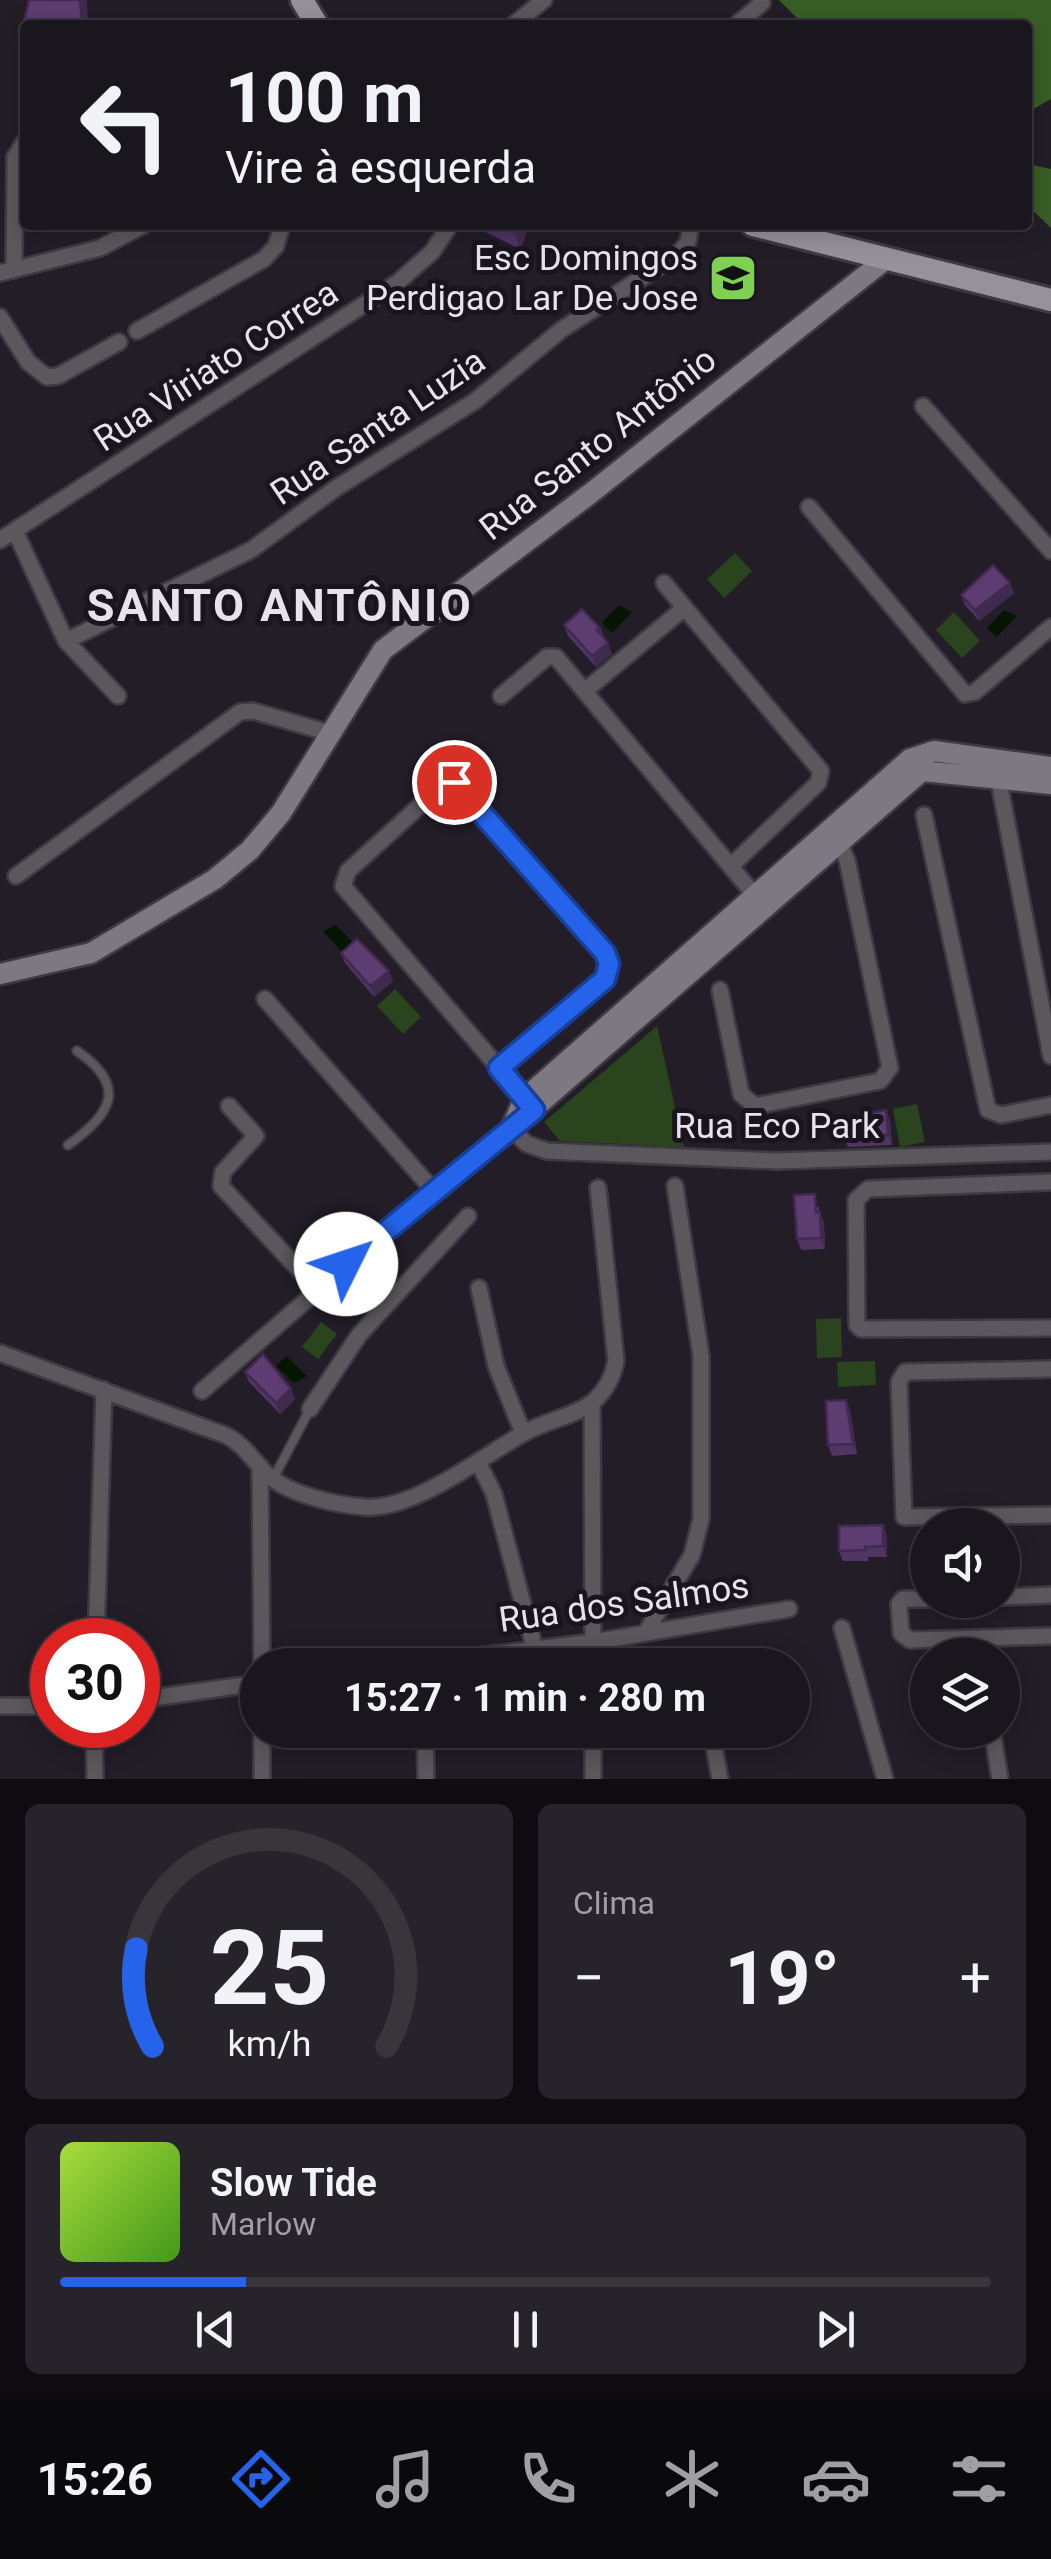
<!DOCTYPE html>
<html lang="pt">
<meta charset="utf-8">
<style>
body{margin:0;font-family:Roboto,sans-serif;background:#27232a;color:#f1f3f6;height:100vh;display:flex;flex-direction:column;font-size:38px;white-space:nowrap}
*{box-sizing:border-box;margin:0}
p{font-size:32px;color:#9f9fa4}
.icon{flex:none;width:55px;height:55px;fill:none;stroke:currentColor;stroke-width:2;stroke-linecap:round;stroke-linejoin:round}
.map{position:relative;height:1779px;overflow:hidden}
.side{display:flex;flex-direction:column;gap:25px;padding:25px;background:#0e0c10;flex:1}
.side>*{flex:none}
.guide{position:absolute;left:20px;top:20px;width:1012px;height:210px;border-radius:10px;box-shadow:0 5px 25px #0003,0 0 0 2px #38353b;background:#1a161d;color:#f1f3f6;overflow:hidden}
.controls{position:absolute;left:910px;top:1508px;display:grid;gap:20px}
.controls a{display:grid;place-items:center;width:110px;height:110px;border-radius:50%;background:#1a161d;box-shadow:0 5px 25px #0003,0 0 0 2px #38353b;font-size:50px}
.speed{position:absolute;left:30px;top:1618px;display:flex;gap:20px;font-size:50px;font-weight:700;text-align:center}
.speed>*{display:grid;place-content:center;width:130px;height:130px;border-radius:50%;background:#1a161d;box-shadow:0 5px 25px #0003,0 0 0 2px #38353b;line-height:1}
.speed .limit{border:15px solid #d22;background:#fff;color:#111}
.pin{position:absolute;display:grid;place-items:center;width:85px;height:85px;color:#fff;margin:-42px;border:5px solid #fff;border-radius:50%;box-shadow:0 2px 10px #0007}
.me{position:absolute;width:110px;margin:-55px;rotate:49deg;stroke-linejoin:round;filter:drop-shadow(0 0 8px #0008)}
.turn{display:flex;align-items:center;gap:35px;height:210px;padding:0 40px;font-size:45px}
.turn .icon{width:130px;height:130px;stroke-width:2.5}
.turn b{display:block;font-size:70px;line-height:85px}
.big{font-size:75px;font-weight:700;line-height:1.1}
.side .card{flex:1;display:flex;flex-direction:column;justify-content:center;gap:15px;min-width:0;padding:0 35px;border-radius:15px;background:#27232a}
.side .dial{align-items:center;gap:0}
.dial svg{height:260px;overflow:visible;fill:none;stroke:#38353b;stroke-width:7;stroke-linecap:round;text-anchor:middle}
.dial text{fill:#f1f3f6;stroke:none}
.song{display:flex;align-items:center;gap:30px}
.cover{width:120px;height:120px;border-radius:15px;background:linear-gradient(135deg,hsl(80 70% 55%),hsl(100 70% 35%))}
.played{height:10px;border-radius:5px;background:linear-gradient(90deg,#2563eb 20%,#38353b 20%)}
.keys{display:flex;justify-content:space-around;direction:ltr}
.heat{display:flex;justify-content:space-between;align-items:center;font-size:55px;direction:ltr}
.side .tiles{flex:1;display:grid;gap:25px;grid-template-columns:1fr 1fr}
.card:last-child{grid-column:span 2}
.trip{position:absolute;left:240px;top:1648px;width:570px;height:100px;border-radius:50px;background:#1a161d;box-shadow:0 5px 25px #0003,0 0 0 2px #38353b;font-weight:700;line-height:100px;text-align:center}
.dock{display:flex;height:160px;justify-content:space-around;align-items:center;background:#0a090c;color:#9f9fa4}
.dock .icon{width:70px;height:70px}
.dock .selected{color:#2563eb}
.dock b{font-size:45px;color:#f1f3f6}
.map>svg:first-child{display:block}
</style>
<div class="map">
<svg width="1051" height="1779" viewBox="0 0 1051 1779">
<rect width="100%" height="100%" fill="#221d27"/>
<path fill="#2a451d" d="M735,553L752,571L724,598L707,579Z
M954,612L980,641L962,658L936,630Z
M395,989L421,1017L403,1034L377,1006Z
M657,1026L684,1147L560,1141L544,1122Z
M917,1104L925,1142L900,1147L893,1109Z
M841,1318L842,1357L817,1358L816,1319Z
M321,1322L337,1334L318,1359L302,1347Z
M875,1361L876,1385L838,1387L837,1362Z"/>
<path fill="#385e26" d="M779,0H1051V99L1028,112V25H804Z
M1028,164L1051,169V228L1028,206Z"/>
<path fill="#041600" d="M619,605L632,612L612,633L602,623Z
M1004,610L1017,616L997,637L987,628Z
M336,925L353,943L343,953L323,931Z
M286,1356L307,1376L294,1383L276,1366Z"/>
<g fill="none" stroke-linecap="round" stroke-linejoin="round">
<g stroke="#3e3942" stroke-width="12">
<path id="lane" d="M68,1145C112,1114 128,1086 77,1051
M273,1479L310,1409"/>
</g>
<g stroke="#3e3942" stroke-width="20">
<path id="street" d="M513,25L544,0
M736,25L762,3
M14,270L15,157L25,141
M0,273L100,248L144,225
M0,317L28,362L47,377L58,376L119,342
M137,331L264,259L276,246L282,225
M923,406L1051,551
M809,507L965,694L975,692L1051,627
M15,531L66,641L118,696
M0,540L397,283L432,252L450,225
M664,583L821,771L818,783L733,864
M66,641L251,550L336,488L475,401L561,330L677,255L688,242L691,225
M586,690L683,609
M501,696L547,657H556L762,904
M997,771L1051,1056
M445,783L459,785L605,953L609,964L605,979L499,1068L343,886L348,871Z
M924,815L988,1110L1001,1115L1051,1105
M16,876L240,712L253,711L333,734
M720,990L741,1094L755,1106L880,1081L890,1068L847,860L835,835
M265,999L433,1190
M499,1068L531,1107
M229,1106L256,1136L223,1172L221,1186L317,1289
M1051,1182L868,1189L856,1200L857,1325L861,1329L1051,1328
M479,1288L496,1366L523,1433
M0,1353L225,1435C246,1445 253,1462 270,1477C292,1495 336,1505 365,1507C413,1511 483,1456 524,1433C544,1421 576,1416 594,1401C606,1390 613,1377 616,1361L598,1188
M1051,1369L905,1372L899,1382L904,1517L1051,1515
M202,1391L433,1190L511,1129L527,1144L547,1151L777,1161L1051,1152
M592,1403L593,1665
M310,1409L359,1335L468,1216
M478,1462L494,1494L534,1646
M260,1466L262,1665
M1002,1597L1051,1595
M928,1599H903L899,1604L901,1633L910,1640L1051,1636
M842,1628L885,1779
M646,1632L692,1555L701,1519V1356L675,1186
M96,1640L104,1390
M408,1665L593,1642L789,1609
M138,1700L258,1683
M0,1706H52
M94,1725L95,1779
M425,1730L426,1779
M711,1730L720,1779
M992,1730L1000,1779
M262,1779V1730
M593,1779V1730"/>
</g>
<g stroke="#3e3942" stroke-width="25">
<path id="secondary" d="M0,974L91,953L215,879L250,850L281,813L383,650L591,493L886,259
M516,1124L922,771L1051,784
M511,1129L524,1099L910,759L934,751L1051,767"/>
</g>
<g stroke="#3e3942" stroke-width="28">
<path id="primary" d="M302,0L317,25
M753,225L1051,300"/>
</g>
<use href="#lane" stroke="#5b585d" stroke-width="8"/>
<use href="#street" stroke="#5b585d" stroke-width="15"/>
<use href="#secondary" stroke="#7d7881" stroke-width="20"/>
<use href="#primary" stroke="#97919c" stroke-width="22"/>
</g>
<path fill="#503462" d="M476,225H530L520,249L477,228Z
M1010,583L1014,593L979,621L965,605L961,595Z
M564,625L600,628L612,654L596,667L568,636Z
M341,953L389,971L393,981L374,997L345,963Z
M886,1110L890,1121L892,1145L848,1147L844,1137Z
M819,1205V1212L824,1223L825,1249L801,1250L797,1239Z
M245,1372L295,1399L280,1414L249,1382Z
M846,1400L850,1410L857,1454L832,1456L828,1445Z
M887,1536V1557H868L869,1561H843L839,1551Z"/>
<path fill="#412a50" d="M80,0H87L88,25H82Z
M518,225H530L520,249L515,233Z
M1010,583L1014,593L979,621L975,610Z
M608,643L612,654L596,667L592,656Z
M389,971L393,981L374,997L370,986Z
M886,1110L890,1121L892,1145L888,1135Z
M820,1212L824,1223L825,1249L821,1238Z
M291,1389L295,1399L280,1414L276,1403Z
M846,1400L850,1410L857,1454L853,1444Z
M883,1525L887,1536V1557L883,1546Z"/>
<path fill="#5d3c72" stroke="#412a50" stroke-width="2.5" d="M29,0H80L82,25H25V30H22Z
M498,225H518L515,233Z
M993,565L1010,583L975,610L961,595Z
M582,609L600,628L597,630L608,643L592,656L564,625Z
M357,939L389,971L370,986L341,953Z
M886,1110L888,1135L844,1137L842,1118Z
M815,1194L816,1213L820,1212L821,1238L797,1239L794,1195Z
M263,1354L291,1389L276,1403L245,1372Z
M846,1400L853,1444L828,1445L826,1401Z
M883,1525V1546L865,1547V1550L839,1551V1526Z"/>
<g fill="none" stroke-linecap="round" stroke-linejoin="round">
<g stroke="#184099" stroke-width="25">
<path id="route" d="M346,1264L534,1110L499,1068L605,979L609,964L605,953L454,782"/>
</g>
<use href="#route" stroke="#2563eb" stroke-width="18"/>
</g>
<defs>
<g id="school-square" transform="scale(2.5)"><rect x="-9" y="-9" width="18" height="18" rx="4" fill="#7ed153" stroke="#19141d"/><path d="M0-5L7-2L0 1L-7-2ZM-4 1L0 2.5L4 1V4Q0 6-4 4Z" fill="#111"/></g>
</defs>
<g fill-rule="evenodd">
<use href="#school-square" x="733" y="278"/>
</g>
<g text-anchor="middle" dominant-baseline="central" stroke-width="10" stroke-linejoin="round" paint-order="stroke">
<g font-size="35" fill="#e7e3ea" stroke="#19141d" text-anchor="end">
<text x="698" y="258">Esc Domingos<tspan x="698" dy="40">Perdigao Lar De Jose</tspan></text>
</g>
<g font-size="35" fill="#e7e3ea" stroke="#19141d">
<text transform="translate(216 366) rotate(-33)">Rua Viriato Correa</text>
<text transform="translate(378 427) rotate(-34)">Rua Santa Luzia</text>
<text transform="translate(598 444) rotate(-38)">Rua Santo Antônio</text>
<text x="777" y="1126">Rua Eco Park</text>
<text transform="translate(624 1603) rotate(-8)">Rua dos Salmos</text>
</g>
<g font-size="45" font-weight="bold" letter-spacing="2.5" fill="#e7e3ea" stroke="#19141d">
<text x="280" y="605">SANTO ANTÔNIO</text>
</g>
</g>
</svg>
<div class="controls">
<a><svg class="icon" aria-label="sound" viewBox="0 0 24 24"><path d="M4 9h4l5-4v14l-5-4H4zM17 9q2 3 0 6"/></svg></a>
<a><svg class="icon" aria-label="layers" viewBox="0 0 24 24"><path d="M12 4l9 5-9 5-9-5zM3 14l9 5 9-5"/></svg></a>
</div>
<div class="speed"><div class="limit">30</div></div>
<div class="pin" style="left:454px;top:782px;background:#d93025"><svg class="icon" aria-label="arrive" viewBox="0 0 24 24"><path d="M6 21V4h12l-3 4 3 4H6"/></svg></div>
<svg class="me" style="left:346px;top:1264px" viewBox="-20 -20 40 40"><circle r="19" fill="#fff"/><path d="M0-13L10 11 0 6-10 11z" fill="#2563eb"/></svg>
<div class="trip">15:27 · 1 min · 280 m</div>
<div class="guide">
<div class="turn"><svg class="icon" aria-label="left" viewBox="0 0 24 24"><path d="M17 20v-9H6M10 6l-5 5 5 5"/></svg><div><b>100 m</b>Vire à esquerda</div></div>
</div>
</div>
<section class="side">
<div class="tiles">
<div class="card dial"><svg viewBox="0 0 100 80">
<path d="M14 69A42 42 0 1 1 86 69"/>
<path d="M14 69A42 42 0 0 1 9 39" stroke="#2563eb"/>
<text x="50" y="56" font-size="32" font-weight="700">25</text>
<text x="50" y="72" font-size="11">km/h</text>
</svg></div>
<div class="card"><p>Clima</p>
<div class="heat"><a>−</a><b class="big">19°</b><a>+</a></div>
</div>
<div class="card">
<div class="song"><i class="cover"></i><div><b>Slow Tide</b><p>Marlow</p></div></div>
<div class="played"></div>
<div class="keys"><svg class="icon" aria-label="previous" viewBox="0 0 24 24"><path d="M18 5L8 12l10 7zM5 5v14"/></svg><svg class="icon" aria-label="pause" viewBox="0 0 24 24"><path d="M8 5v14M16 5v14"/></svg><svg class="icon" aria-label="next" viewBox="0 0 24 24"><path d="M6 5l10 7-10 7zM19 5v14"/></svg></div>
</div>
</div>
</section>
<nav class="dock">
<b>15:26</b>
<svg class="icon selected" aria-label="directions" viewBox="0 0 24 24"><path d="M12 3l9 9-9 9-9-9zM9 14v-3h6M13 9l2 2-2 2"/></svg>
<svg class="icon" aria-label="music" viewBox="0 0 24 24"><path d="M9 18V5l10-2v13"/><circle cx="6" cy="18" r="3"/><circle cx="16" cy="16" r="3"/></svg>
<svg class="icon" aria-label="phone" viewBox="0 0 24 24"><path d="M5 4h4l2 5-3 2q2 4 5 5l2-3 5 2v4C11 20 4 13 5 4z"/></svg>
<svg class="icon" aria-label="climate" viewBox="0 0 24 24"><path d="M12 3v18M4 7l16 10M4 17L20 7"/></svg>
<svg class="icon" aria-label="car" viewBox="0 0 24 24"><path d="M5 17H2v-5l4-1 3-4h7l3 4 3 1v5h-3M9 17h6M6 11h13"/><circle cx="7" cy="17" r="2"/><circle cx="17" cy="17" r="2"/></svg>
<svg class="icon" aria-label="filters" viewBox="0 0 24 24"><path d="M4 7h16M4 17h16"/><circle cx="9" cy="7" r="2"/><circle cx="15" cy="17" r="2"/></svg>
</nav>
